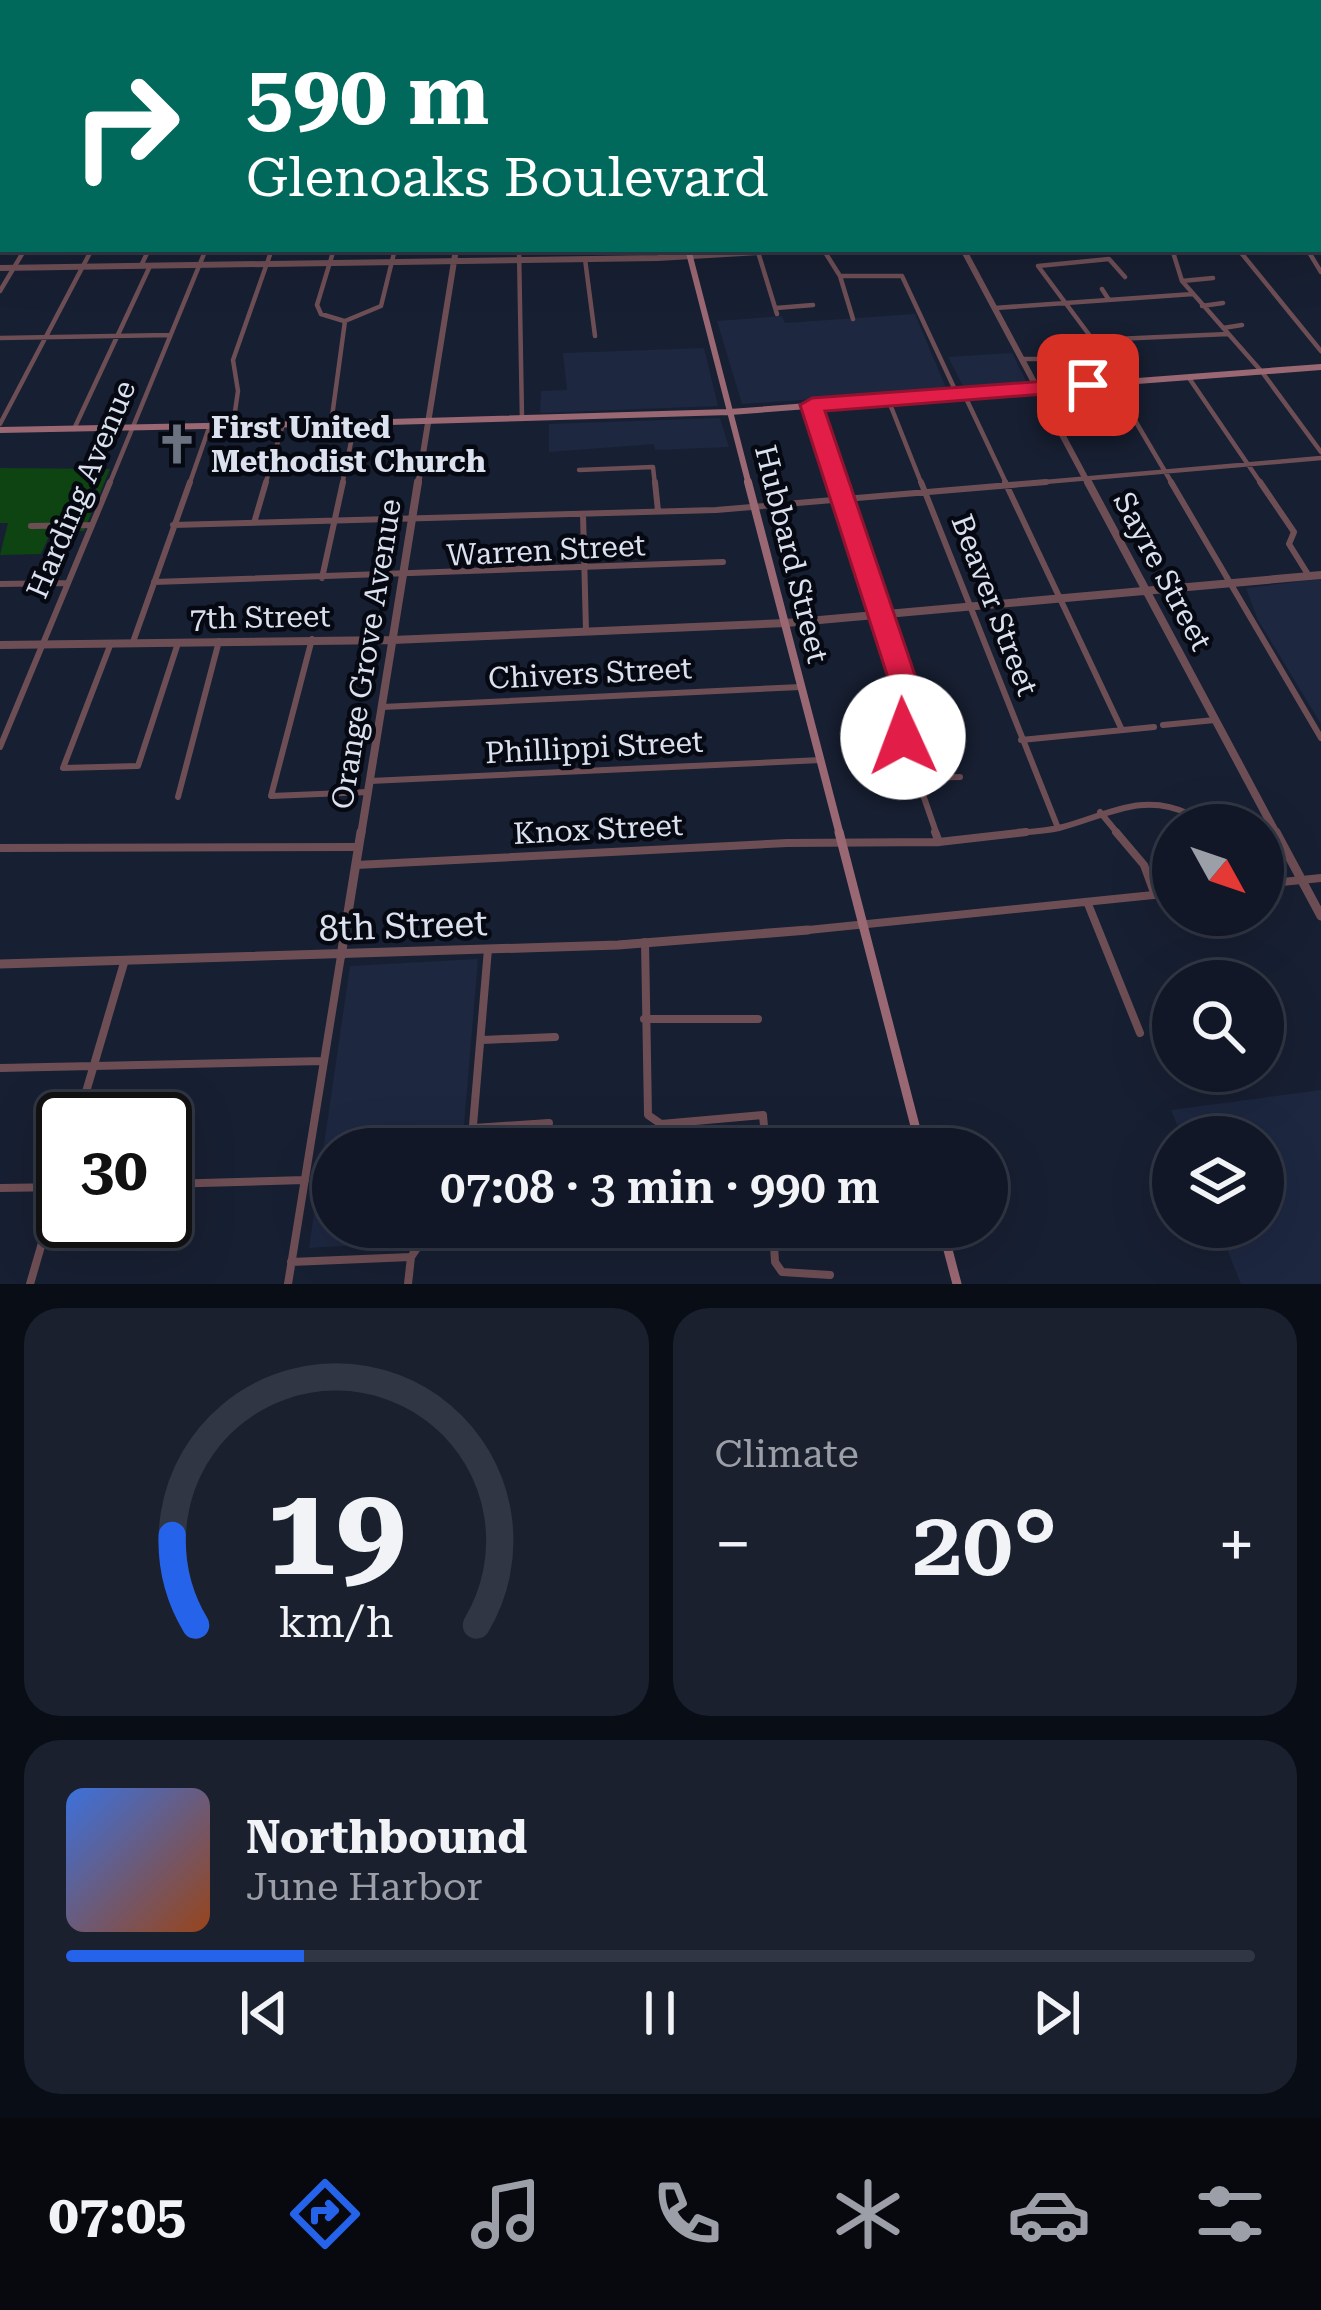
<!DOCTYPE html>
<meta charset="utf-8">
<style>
body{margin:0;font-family:"Roboto Serif",serif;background:#1a202e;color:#f1f3f6;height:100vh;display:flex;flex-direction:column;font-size:45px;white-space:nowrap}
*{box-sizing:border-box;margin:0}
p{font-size:39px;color:#9c9fa7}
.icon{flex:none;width:66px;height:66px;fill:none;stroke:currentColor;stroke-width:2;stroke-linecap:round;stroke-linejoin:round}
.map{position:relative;height:1284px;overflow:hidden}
.details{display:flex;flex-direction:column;gap:24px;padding:24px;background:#090d15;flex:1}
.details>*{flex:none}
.hud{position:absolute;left:0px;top:0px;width:1323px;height:252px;box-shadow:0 12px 48px #0002,0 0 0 3px #303643;background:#00695c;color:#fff;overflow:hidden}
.needle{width:78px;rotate:130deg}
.buttons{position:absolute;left:1152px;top:804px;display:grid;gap:24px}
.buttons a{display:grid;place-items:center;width:132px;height:132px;border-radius:50%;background:#111726;box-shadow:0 12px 48px #0002,0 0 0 3px #303643;font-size:60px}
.speed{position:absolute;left:36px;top:1092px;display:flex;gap:24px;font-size:60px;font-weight:700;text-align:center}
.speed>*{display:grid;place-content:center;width:156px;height:156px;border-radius:50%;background:#111726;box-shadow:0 12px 48px #0002,0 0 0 3px #303643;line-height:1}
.speed .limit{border:6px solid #111;border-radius:18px;background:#fff;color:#111}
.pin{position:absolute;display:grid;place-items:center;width:102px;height:102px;color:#fff;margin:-51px;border-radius:24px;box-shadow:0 6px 18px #0006}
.me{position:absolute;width:132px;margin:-66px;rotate:358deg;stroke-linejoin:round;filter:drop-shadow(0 0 9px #0008)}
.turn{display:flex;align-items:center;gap:42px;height:252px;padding:0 48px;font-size:54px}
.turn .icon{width:156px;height:156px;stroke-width:2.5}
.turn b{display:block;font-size:84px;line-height:102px}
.big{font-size:90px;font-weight:600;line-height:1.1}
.details .widget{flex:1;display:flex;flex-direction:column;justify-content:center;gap:18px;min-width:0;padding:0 42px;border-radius:36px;background:#1a202e}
.details .dial{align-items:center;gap:0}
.dial svg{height:312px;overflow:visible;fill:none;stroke:#303643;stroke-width:7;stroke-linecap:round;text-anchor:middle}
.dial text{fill:#f1f3f6;stroke:none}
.song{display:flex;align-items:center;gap:36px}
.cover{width:144px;height:144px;border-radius:18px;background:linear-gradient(135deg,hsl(220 70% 55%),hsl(20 70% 35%))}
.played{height:12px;border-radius:6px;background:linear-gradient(90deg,#2563eb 20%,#303643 20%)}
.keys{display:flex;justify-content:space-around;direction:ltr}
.heat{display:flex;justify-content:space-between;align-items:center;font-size:66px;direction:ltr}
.details .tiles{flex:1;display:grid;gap:24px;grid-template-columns:1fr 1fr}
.widget:last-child{grid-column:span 2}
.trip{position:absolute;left:312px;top:1128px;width:696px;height:120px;border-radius:60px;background:#111726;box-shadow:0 12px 48px #0002,0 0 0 3px #303643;font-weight:600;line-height:120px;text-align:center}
.tab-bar{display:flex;height:192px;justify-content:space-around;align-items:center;background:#07090f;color:#9c9fa7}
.tab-bar .icon{width:84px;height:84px}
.tab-bar .current{color:#2563eb}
.tab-bar b{font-size:54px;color:#f1f3f6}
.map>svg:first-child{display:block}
</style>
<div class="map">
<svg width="1321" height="1284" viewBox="0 0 1321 1284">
<rect width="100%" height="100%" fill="#171f32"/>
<path fill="#1d2740" d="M915,314L947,390L742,404L717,321L782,316L785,323Z
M704,348L718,406L540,413L541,391L567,390L563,353Z
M1012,353L1027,383L964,388L948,357Z
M720,418L729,447L655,450L654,444L549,452V424Z
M1321,579V724L1258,620L1246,588Z
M478,959L462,1149H333V1227H419L407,1242L309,1248L350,966Z
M1321,1090V1284H1241L1218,1227H1263V1137H1182L1171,1110Z"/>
<path fill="#0e4412" d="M0,468L110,469L84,531L51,532L41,554L0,555L8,523H0Z"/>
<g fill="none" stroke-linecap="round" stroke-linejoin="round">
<path stroke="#346d9d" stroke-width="3" d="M714,0L720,3"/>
<path stroke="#6e4e55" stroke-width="3" d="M0,1L173,0
M0,99L3,95"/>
<path stroke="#6e4e55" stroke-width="4.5" d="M334,249L317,305L321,314L344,321
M519,249L522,419
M823,249L840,276L853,319
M1172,249L1182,281L1262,372L1321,452
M1238,249L1321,351
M1307,249L1321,272
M1173,251H1191
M758,252L777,314
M585,259L595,336
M141,266L149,249
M840,276H902L957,394
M1125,277L1109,259L1038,266L1093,340L1228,334
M1182,281L1213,278
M1102,289L1109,300
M0,291L25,249
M1202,306L1223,303
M776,308L813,305
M995,308L1193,294
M1223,328L1242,325
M0,338L170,335
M1022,359H1068
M1189,378L1262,485
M1113,383L1173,485
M964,394L1007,485
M888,399L922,485
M811,405L838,485
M0,424L92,249
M331,424L345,321L381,306L395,249
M233,425L238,391L233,360L272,249
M74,429L150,266
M579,470L653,467L655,485
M109,485L206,249
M189,485L210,425
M265,485L283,424
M342,485L355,423
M1011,485L1321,458"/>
<path stroke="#6e4e55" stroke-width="6" d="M655,482L658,511
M837,482L904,684L903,737L937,835
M921,482L1058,828
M1005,482L1122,730
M1171,482L1321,738
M1260,482L1294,532L1289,544L1309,576
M583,514L586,631
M254,523L266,482
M173,525L716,510L1046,482
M31,526L92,525
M322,578L343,482
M154,582L723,562
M0,584L67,583
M312,639L271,796L368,792
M133,642L190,482
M111,643L63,768L138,766L178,643
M382,707L801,687
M903,708L935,712
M1163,725L1215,720
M1021,740L1154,727
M0,747L110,482
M917,778L960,777
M370,781L821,760
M178,797L219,641
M1100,812L1119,835
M1001,835C1020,832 1040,832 1059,828C1106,816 1142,791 1189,814"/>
<path stroke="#6e4e55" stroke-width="8" d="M935,832L939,842
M1116,832L1144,865L1155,895
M0,848L359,847
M356,865L787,843L939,842L1026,832
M1263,884L1321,878
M1088,904L1140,1033
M808,930L1173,893
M645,942L648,1115L661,1124L763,1115L766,1149
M644,1019H758
M482,1040L555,1037
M0,1068L324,1061
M78,1119L124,963
M474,1128L549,1123
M471,1149L488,949
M165,1184L305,1180
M0,1188L63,1187
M494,1227H504
M773,1227L775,1262L782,1272L830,1275
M291,1262L411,1257
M30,1284L63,1171
M288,1284L341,956
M408,1284L411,1257L431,1227"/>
<path stroke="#6e4e55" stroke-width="6" d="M963,249L1089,485
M0,268L658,258L808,249
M418,485L456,249"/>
<path stroke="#6e4e55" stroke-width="8" d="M1088,482L1277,835
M0,645L393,640L786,623L1321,575
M361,835L418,482"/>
<path stroke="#6e4e55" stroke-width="9" d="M1276,832L1321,916
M341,956L361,832
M0,964L618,945L808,930"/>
<path stroke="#9a6873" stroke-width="6" d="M688,249L749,485
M355,423L730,412L1321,367
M0,430L358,423"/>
<path stroke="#9a6873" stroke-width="8" d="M748,482L840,835"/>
<path stroke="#9a6873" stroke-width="9" d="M839,832L921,1149
M942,1227L957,1284"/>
<path stroke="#bc7b8b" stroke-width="6" d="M1202,3L1262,0
M0,19L3,13
M0,185L3,180"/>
<g stroke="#808798" stroke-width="6">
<path id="rail" d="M1298,3L1321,2"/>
</g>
<use href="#rail" stroke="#060911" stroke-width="3" stroke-dasharray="6" stroke-linecap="butt"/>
</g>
<path fill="#e11d48" stroke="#92132f" stroke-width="3" d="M1088,378L1099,385L1096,390L825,411L918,684V737L903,749L893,745L890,684L800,405L812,398Z"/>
<defs>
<g id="church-bare" transform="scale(3.24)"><path d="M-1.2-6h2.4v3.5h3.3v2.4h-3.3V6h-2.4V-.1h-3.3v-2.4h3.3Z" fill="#6b7280" stroke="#060911" stroke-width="2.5" paint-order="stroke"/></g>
</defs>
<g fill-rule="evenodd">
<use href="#church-bare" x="177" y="444"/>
</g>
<g text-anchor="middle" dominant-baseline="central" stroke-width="9" stroke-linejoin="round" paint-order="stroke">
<g font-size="30" font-weight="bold" fill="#dbe1ef" stroke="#060911" text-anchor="start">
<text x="211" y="427">First United<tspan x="211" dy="34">Methodist Church</tspan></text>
</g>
<g font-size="30" fill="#dbe1ef" stroke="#060911">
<text transform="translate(81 489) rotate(-67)">Harding Avenue</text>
<text transform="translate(546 550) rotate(-3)">Warren Street</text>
<text transform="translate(792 554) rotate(76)">Hubbard Street</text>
<text transform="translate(1163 571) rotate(62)">Sayre Street</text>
<text transform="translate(995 605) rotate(69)">Beaver Street</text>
<text transform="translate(260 617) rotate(-1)">7th Street</text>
<text transform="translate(366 654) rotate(-81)">Orange Grove Avenue</text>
<text transform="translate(590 673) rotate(-3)">Chivers Street</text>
<text transform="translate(594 747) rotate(-3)">Phillippi Street</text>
<text transform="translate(598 829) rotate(-3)">Knox Street</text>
</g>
<g font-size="36" fill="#dbe1ef" stroke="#060911">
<text transform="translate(403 926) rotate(-2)">8th Street</text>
</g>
</g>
</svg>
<div class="buttons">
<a><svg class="needle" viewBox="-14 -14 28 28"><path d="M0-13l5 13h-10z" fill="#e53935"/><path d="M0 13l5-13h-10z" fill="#9c9fa7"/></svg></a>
<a><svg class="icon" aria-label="search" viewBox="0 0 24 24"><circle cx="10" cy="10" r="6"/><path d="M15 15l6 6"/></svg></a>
<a><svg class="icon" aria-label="layers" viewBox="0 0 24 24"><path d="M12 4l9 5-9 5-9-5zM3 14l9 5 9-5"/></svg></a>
</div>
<div class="speed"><div class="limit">30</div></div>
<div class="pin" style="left:1088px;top:385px;background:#d93025"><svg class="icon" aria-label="arrive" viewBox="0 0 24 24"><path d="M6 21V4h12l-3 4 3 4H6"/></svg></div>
<svg class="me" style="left:903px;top:737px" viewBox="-20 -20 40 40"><circle r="19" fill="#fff"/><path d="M0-13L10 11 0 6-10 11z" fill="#e11d48"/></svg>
<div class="trip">07:08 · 3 min · 990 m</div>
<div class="hud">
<div class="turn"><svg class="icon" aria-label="right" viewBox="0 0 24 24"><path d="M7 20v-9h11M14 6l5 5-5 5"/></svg><div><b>590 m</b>Glenoaks Boulevard</div></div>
</div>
</div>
<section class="details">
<div class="tiles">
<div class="widget dial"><svg viewBox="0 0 100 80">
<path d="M14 69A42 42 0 1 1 86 69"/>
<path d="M14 69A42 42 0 0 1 8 46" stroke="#2563eb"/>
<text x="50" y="56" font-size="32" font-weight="700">19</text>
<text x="50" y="72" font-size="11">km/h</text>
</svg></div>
<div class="widget"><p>Climate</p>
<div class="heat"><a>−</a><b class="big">20°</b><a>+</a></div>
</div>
<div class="widget">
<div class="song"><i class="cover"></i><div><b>Northbound</b><p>June Harbor</p></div></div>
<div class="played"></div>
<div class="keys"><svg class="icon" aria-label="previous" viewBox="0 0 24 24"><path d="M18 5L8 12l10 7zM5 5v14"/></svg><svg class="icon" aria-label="pause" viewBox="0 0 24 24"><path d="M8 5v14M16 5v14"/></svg><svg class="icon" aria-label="next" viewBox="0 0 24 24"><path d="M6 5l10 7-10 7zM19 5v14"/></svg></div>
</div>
</div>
</section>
<nav class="tab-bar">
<b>07:05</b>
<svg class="icon current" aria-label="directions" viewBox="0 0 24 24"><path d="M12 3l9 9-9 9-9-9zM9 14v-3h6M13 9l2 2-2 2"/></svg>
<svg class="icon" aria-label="music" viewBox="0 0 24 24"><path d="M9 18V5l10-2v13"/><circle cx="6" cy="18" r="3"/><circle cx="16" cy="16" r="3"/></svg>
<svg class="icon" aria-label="phone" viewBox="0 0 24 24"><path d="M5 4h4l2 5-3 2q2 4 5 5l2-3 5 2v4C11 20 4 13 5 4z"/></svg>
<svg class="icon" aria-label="climate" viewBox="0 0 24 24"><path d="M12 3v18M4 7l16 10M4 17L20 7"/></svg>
<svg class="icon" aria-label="car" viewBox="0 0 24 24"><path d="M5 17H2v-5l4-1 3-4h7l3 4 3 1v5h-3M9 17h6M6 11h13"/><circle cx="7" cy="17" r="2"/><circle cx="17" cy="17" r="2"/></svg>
<svg class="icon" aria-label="filters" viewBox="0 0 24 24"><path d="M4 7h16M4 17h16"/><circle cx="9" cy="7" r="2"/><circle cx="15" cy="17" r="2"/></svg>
</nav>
